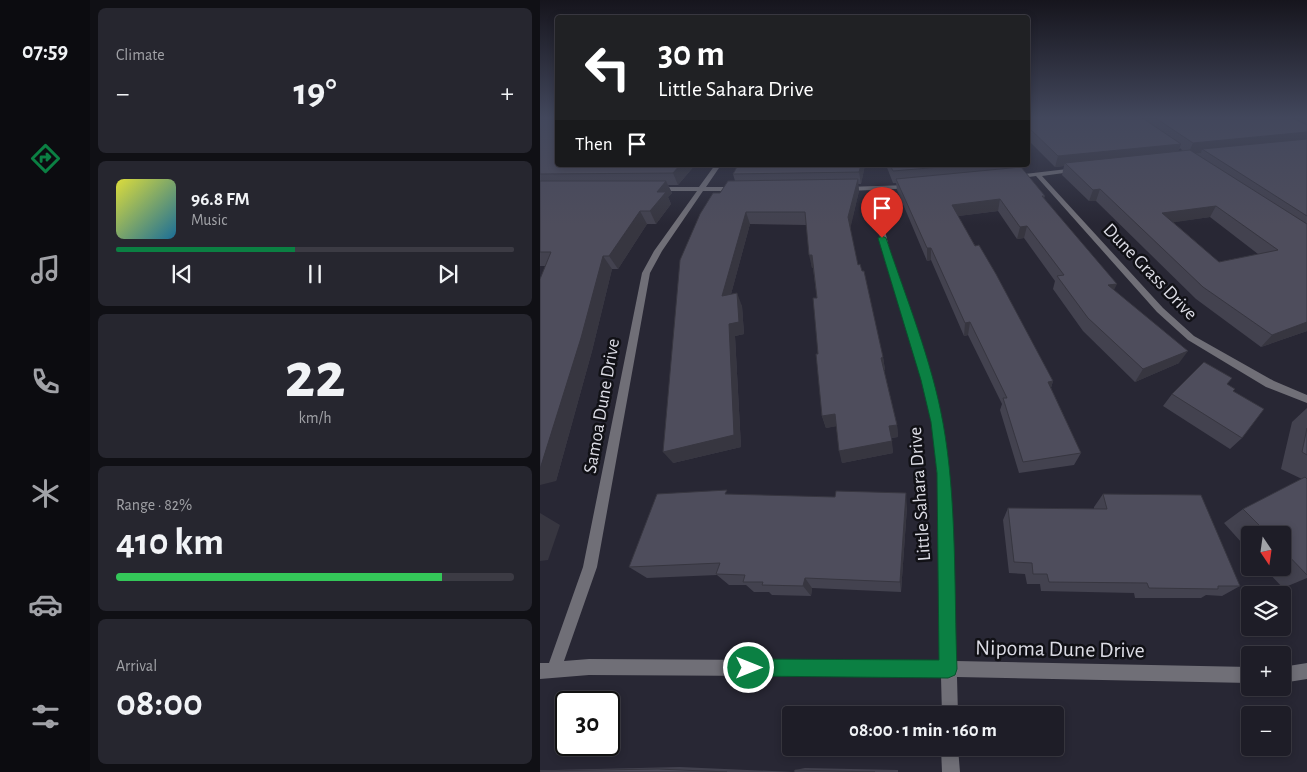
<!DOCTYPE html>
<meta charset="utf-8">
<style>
body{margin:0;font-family:"Alegreya Sans",sans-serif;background:#26262f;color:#f1f3f6;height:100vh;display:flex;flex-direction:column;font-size:19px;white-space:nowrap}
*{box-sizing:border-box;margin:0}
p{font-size:16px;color:#a1a2a7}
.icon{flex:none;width:28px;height:28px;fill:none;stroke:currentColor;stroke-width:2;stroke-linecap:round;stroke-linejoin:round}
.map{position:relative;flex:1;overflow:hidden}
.sheet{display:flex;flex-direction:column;gap:8px;padding:8px;background:#101015;width:450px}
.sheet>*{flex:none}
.top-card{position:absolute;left:15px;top:15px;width:475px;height:152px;border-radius:5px;box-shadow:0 2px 8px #0003,0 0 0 1px #3c3b44;background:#202124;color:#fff;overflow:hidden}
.needle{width:32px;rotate:167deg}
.fabs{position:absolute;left:701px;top:526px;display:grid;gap:10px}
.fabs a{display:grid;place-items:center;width:50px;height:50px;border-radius:5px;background:#1e1d27;box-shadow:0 2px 8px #0003,0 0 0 1px #3c3b44;font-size:25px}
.speed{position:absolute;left:15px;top:691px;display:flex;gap:10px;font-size:25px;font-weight:700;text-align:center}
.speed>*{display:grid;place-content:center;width:65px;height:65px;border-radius:50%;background:#1e1d27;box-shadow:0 2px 8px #0003,0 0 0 1px #3c3b44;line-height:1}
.speed .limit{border:2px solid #111;border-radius:8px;background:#fff;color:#111}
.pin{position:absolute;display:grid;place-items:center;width:42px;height:42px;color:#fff;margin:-51px -21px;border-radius:50% 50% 50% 0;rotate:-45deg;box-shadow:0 0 5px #0007}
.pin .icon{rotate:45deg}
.me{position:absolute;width:55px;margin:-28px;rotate:90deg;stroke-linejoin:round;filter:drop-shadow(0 0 4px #0008)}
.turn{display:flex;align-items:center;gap:18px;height:105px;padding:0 20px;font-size:22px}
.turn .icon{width:65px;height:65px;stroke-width:2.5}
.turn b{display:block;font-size:35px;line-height:42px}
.then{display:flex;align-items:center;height:48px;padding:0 20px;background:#0003;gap:10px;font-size:19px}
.big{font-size:38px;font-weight:700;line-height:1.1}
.sheet .tile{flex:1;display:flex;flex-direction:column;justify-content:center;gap:8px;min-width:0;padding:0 18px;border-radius:8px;background:#26262f}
.sheet .dial{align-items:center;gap:0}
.dial b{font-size:65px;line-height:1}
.song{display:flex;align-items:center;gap:15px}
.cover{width:60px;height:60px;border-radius:8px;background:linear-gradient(135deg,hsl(60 70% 55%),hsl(200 70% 35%))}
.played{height:5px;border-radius:2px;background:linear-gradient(90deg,#0b8043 45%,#3c3b44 45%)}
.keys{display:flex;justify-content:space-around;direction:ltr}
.heat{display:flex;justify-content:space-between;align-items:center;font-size:28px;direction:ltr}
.charge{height:8px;border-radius:4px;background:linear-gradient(90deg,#34c759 82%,#3c3b44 0)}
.trip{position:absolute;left:242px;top:706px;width:282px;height:50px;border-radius:5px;background:#1e1d27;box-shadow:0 2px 8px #0003,0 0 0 1px #3c3b44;font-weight:700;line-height:50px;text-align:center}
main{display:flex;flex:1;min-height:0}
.menu{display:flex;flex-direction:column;width:90px;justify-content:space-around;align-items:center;background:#0c0c10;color:#a1a2a7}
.menu .icon{width:35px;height:35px}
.menu .selected{color:#0b8043}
.menu b{font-size:22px;color:#f1f3f6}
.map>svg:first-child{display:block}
</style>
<main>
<nav class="menu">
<b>07:59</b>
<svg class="icon selected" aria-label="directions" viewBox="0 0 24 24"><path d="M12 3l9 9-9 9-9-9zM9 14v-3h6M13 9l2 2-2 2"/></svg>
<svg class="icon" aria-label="music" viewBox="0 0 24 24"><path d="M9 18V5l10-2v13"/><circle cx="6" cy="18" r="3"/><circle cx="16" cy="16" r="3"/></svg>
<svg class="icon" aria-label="phone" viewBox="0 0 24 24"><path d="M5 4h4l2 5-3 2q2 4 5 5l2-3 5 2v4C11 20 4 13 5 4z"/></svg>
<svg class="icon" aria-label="climate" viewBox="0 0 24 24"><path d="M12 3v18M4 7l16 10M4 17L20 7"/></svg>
<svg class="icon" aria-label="car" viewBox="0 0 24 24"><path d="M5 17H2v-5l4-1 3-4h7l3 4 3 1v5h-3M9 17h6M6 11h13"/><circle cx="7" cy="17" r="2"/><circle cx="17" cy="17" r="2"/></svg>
<svg class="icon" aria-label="filters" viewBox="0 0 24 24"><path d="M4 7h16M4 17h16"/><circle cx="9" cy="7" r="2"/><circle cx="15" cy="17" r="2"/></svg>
</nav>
<section class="sheet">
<div class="tile"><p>Climate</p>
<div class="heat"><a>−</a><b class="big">19°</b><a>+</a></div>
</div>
<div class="tile">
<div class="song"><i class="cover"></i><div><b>96.8 FM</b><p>Music</p></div></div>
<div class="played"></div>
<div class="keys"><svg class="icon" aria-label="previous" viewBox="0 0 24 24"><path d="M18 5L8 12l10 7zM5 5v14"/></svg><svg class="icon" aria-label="pause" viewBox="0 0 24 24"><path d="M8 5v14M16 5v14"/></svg><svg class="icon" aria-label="next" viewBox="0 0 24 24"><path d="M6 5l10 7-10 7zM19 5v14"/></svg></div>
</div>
<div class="tile dial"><b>22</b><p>km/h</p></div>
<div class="tile"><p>Range · 82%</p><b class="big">410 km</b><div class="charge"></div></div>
<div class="tile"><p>Arrival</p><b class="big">08:00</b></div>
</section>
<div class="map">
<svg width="767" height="772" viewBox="0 0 767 772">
<rect width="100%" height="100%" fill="#282734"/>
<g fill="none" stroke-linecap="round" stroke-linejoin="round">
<path fill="#706f77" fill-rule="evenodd" d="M175,165H181L166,187H196L199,189L196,191H163L122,251L110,273L57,567L24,661L49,659L401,661L397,473L392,426L382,379L345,261L335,213L332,190L306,191L303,189L306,187L369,185L372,187L371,188L338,190L341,213L352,261L392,379L403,426L409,473L416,661L710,667V683L417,677L418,715H402L401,677L49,675L0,679V663H9L43,567L102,273L114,251L157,191H118L115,189L118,187H159Z
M536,168L538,169V171L502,176L623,308L654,336L734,381L767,395V403L726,387L648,340L617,312L496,176L475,179L472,177L475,175Z
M767,663V679L742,683V667Z
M401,748H418L420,772H402Z"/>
</g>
<path fill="#43424f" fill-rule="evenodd" d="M0,117L18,165H155L138,185H128L132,193L128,197L131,204L116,224H107L78,269H72L52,351L16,481L5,266H0Z
M488,117H767V331L721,347L656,299L556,201H549L522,175L524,166L515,167L488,140ZM640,148L643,151H638ZM670,217L718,254L679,262L633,222Z
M325,165L321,184H318L319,191L310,228L318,265L343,357L345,370H344L357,425L358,437L351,438L353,453L302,463L296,426L286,428L282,416L278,354L277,298L273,268H272L266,225L210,224L191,294L202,306L204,334L195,336L201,447L133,463L180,193L195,181L193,174Z
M346,165H474V168L505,196L504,198L574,290L639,363L595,382L543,331L513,289L515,281L484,238L477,239L458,211L418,216L513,381L511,388L541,453L534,465L479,473L460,410L462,404L428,335L424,336L391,260L387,261L357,190L356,183H353Z
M687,384L693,391L702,438L690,449L623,406L632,394Z
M767,408V578L743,588L724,568H742V535H710V552L684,523L703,509L762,479L741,469L752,422Z
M190,494L367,507L361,592L272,588L271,596L232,595L229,592H214L206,585H189L177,575L107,578L89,567Z
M563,494L700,586L682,596L666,595L661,598H595L594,593L501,591L500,584H487L485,574L469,573L463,520L468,508L554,509V507Z
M140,767L254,772L255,770L265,768L358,770V772H0V770H14Z"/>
<path fill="#373640" d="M767,132V142L662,149L661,153L648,154L653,143Z
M641,144L637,155L525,163L524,166L515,167L518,156Z
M140,165H155L138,185L133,173Z
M321,165H325L321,184L319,172Z
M318,179L319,191L310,230L308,217Z
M126,181L132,193L128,197L131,204L116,224L110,211L117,192Z
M560,189L556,201H549L553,190Z
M460,199L458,211L411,217L412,205Z
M676,206L670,217L616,225L622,213Z
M100,211L107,224L78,269L69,256Z
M206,212L210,224L187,309L182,296Z
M487,226L484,238L477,239L480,227Z
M387,248H391V260L387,261Z
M269,255H272L275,268H272Z
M63,256L72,269L52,351L16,481L0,485V469Z
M577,284L571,296L568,285Z
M197,293L202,306L204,334L195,336L201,447L133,463L123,452L189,324Z
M430,322L428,335L424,336L425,323Z
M767,322V331L721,347L732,335Z
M648,351L639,363L595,382L603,369Z
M343,357L345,370H342L341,358Z
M513,381L509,394L508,382Z
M295,414L298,426L286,428L282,416Z
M357,425L358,437L350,438L349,426Z
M352,441L353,453L302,463L299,451Z
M366,493L367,507L361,592L360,582Z
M0,513L20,525L8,560L0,561Z
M265,578L272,588L271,596L263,586Z"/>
<path fill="#4e4d5c" stroke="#373640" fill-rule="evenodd" d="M0,117H18V165H140L133,173L0,174Z
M488,117H601L641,144L518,156L488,127Z
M614,117H751L767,125V132L653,143Z
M767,139V216L662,149Z
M650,150L767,224V322L732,335L663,287L560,189L553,190L525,163ZM676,206L738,250L679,262L622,213Z
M198,165H321L319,172L193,174Z
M350,165H425L353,171Z
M481,167L505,196H502L577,284L568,285L648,351L603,369L548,318L517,276L524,275L487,226L480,227L460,199L412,205L435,246L439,245L456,274L513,381L508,382L541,453L483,462L463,398H467L430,322L425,323L391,248H387L356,179Z
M318,179L308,217L318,265L320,264L322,271H324L343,357L341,358L357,425L349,426L352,441L299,451L295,414L282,416L276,354H278L273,298H277L272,255H269L265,212H206L182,296L197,293L199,322L189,324L194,435L123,452L140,260L160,214L173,193H180L188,181Z
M0,181H126L117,192H126L110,211H100L69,256H63L41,338L0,469V279L11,252H0Z
M664,362L692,378L687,384L695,389L693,391L724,409L702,438L632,394Z
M767,428V455L762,452Z
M765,477L767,479V575L742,549V535H729L703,509Z
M187,490L185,494L295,497L296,491L366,493L360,582L265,578L263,586L222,585L223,582H203L205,575L176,574L180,563L89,567L117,494Z
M563,494L661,495L700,586H678V589L609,588L607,583L509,582L507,574H493L492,563L474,562L468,508L567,509Z
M118,769L187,772H0V771Z
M255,770L335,772H254Z"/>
<linearGradient id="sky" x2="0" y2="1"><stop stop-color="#16151d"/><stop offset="0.52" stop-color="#42475c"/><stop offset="1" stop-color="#42475c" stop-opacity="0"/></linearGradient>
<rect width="767" height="225" fill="url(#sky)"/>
<path fill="#0b8043" stroke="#07532c" d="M342,236L346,238C366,298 392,361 403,423C417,500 414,590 417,669L415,675L408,678L209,676L203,674L200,668L203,661L209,659L399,660L397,473L391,422L381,380L338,238Z"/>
<g text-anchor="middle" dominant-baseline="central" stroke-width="5" stroke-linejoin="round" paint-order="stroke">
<g font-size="19" fill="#dcdce5" stroke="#111116">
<text transform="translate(610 272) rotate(46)">Dune Grass Drive</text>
<text transform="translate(62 406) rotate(-80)">Samoa Dune Drive</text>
<text transform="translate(380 494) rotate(-94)">Little Sahara Drive</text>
</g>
<g font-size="22" fill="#dcdce5" stroke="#111116">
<text transform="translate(520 649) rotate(1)">Nipoma Dune Drive</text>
</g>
</g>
</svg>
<div class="fabs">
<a><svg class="needle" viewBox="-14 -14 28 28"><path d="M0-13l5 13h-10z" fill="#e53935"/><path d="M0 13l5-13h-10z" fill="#a1a2a7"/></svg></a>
<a><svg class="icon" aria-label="layers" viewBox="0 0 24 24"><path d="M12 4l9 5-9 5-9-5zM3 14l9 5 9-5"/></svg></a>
<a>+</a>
<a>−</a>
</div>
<div class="speed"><div class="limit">30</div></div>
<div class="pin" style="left:342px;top:238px;background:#d93025"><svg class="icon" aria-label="arrive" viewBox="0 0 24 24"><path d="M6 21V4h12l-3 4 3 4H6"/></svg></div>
<svg class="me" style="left:209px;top:668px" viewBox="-20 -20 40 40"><circle r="17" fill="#0b8043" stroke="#fff" stroke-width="3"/><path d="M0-11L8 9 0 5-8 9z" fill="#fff"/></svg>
<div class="trip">08:00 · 1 min · 160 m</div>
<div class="top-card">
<div class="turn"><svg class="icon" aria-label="left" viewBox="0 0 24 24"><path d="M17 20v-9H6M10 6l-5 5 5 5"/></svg><div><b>30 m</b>Little Sahara Drive</div></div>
<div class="then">Then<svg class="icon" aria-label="arrive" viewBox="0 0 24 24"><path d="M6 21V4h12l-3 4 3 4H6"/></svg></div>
</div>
</div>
</main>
